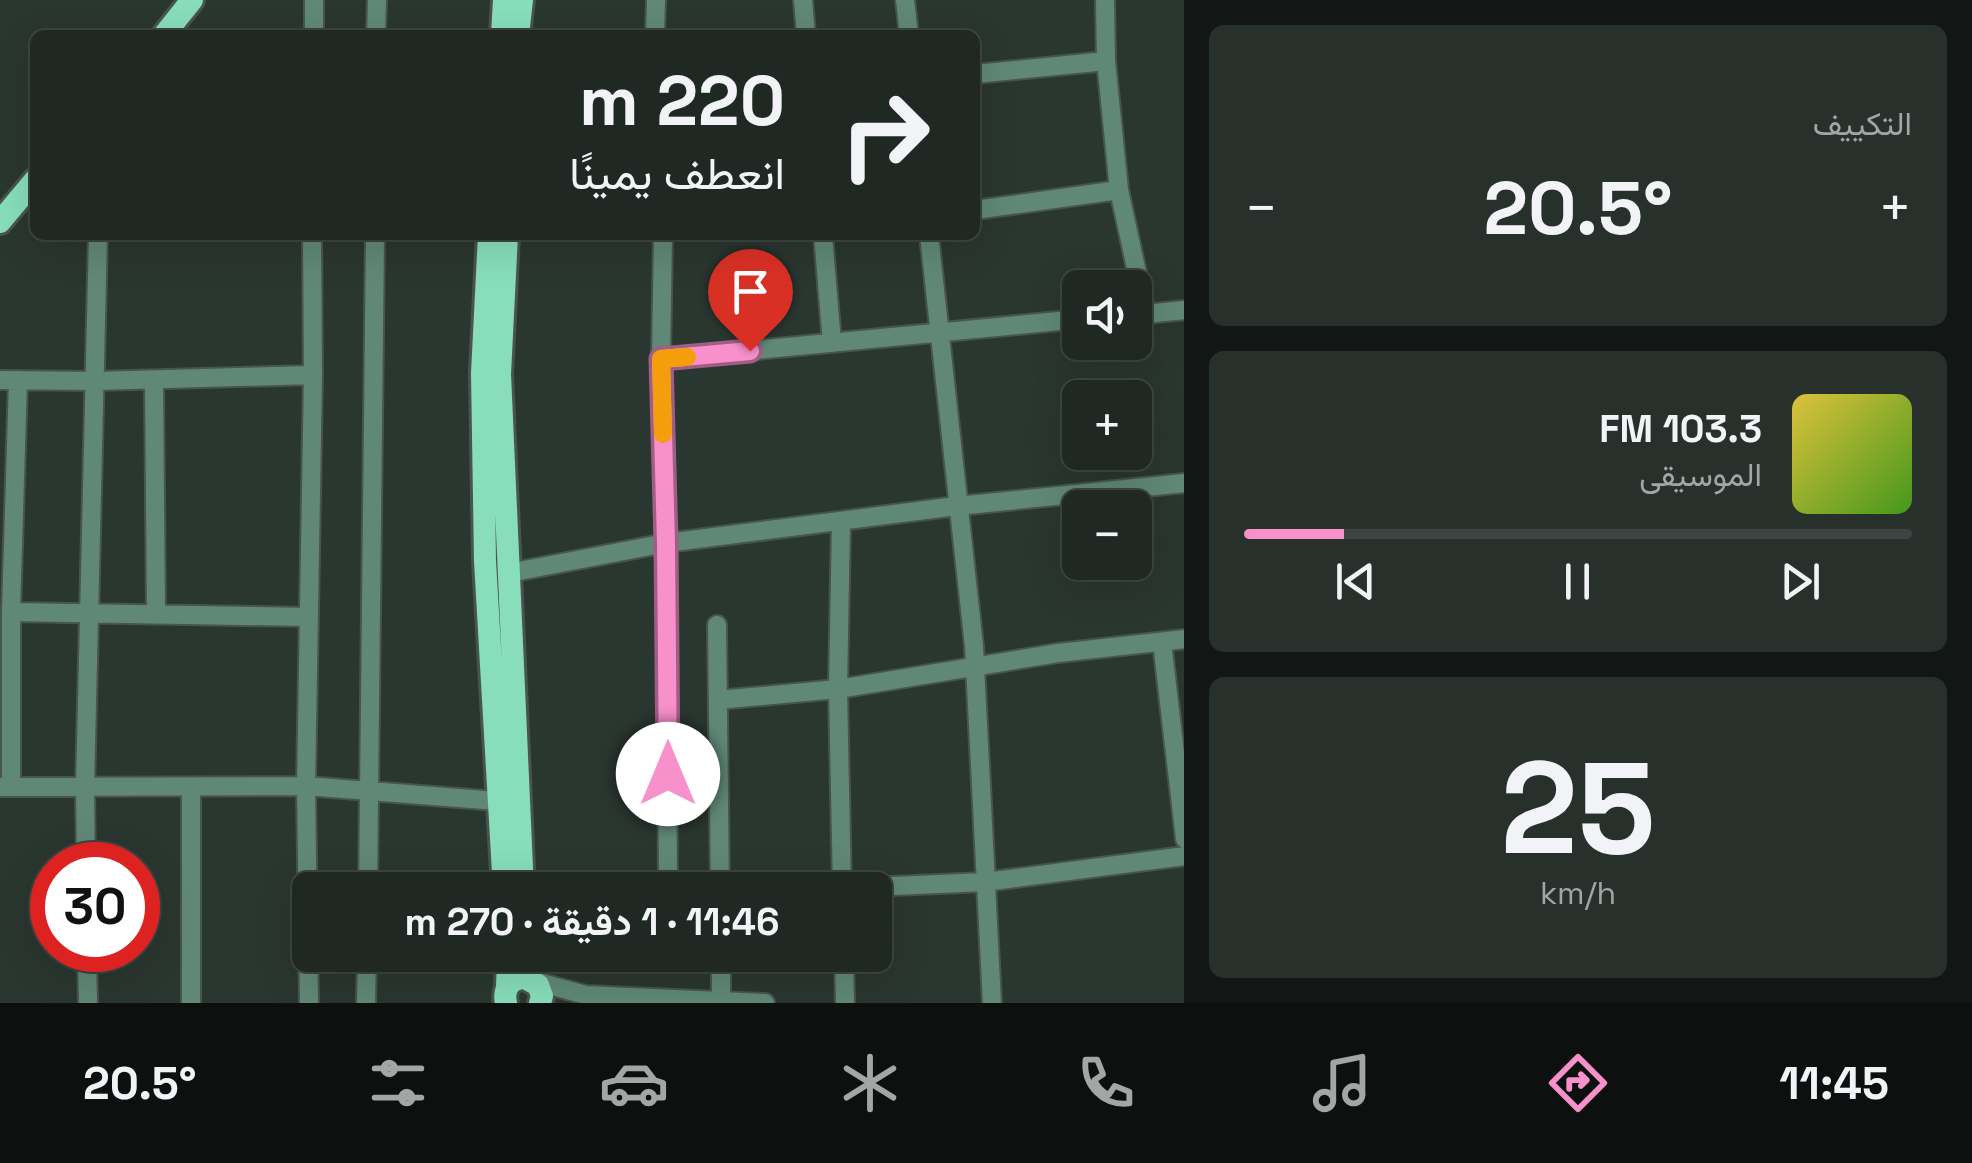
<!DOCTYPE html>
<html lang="ar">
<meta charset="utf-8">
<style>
body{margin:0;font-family:"Space Grotesk",Vazirmatn,sans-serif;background:#28302c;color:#f1f3f6;direction:rtl;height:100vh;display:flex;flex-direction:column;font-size:38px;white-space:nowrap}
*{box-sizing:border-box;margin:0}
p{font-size:32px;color:#a2a6a6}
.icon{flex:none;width:55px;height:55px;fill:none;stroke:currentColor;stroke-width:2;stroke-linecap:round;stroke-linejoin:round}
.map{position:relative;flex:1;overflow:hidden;direction:ltr}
.panel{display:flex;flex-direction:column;gap:25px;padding:25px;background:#121614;width:788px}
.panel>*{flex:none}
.top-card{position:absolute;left:30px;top:30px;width:950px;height:210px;border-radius:15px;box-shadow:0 10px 40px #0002,0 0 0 2px #3d4441;direction:rtl;background:#202824;color:#f1f3f6;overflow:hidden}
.buttons{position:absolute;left:1062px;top:270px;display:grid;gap:20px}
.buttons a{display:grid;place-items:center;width:90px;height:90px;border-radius:15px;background:#202824;box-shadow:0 10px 40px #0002,0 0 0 2px #3d4441;font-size:50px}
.speed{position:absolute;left:30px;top:842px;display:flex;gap:20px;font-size:50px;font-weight:700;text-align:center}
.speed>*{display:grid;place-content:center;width:130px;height:130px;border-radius:50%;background:#202824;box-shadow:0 10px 40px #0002,0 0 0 2px #3d4441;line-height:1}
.speed .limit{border:15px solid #d22;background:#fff;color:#111}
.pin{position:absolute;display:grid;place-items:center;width:85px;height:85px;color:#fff;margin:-102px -42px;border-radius:50% 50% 50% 0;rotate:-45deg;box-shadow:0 0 10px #0007}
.pin .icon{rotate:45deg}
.me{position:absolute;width:110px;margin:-55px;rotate:0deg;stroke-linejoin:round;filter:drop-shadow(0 0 8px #0008)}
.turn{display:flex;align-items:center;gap:35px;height:210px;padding:0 30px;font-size:45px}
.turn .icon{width:130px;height:130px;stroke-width:2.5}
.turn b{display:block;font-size:70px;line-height:85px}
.big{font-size:75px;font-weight:700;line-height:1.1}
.panel .widget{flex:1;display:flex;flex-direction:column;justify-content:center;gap:15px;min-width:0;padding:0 35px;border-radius:15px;background:#28302c}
.panel .dial{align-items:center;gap:0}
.dial b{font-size:130px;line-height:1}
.song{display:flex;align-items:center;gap:30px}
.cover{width:120px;height:120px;border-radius:15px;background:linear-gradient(135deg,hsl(50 70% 55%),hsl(100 70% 35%))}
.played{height:10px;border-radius:5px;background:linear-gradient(90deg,#f890cb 15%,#3d4441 15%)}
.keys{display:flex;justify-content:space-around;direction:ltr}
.heat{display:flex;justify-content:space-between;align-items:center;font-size:55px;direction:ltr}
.trip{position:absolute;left:292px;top:872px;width:600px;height:100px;border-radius:15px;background:#202824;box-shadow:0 10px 40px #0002,0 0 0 2px #3d4441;font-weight:700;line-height:100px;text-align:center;direction:rtl}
.menu{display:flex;height:160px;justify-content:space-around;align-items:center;background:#0d100e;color:#a2a6a6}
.menu .icon{width:70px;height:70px}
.menu .selected{color:#f890cb}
.menu b{font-size:45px;color:#f1f3f6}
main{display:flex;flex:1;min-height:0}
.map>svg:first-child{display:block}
</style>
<main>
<section class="panel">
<div class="widget"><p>التكييف</p>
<div class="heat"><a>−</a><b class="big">20.5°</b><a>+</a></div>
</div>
<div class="widget">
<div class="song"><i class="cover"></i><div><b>103.3 FM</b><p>الموسيقى</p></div></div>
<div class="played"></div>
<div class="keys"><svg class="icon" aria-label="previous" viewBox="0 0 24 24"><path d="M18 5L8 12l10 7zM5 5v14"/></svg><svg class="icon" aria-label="pause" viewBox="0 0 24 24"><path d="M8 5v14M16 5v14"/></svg><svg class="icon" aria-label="next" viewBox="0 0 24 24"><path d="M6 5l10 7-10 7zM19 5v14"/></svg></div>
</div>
<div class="widget dial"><b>25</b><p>km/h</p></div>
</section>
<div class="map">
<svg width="1185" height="1003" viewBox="0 0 1185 1003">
<rect width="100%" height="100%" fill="#2a3630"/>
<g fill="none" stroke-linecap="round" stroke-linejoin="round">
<g stroke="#49544f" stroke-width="22">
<path id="minor" d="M803,0L806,35
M905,0L909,35
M1105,0L1106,61
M314,35V0
M376,35L377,0
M655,35L656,0
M975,74L1106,61L1119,190L1146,314
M975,210L1119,190
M663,235L661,359L666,543L668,890
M823,235L832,343
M929,235L974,646L992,1003
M1135,315L1185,310
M661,359L1080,319
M0,380L95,381L313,375
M154,380L156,614
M841,522L838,689L842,890
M509,573L666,543L957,506L1185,483
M11,612L308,617
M717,625L720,890
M1162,642L1185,839
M718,700L838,689L1058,653L1185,639
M0,787L306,786L497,801
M11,787V612L18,380
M86,865L85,788L98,235
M892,886L985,882L1185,856
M368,890L375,235
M87,950L88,1003
M721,955V1003
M844,955L845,1003
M534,981L586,995L765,1003
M191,1003V787
M309,1003L306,786L313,375L312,235
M366,1003L367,955"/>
</g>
<g stroke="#49544f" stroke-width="28">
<path id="major" d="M164,35L192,0
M502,35L504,0
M518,35L522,0
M0,222L35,180
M489,235L482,373L485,561L504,890
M507,235L500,374L523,890
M507,988L508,955
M506,1003C503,989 510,978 525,978L538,985L542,996L540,1003"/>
</g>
<use href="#minor" stroke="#608877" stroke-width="18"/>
<use href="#major" stroke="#88deba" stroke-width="22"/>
</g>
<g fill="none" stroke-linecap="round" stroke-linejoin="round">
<g stroke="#a15e84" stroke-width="25">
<path id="route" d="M668,774L666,543L661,359L750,351"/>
</g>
<use href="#route" stroke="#f890cb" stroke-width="18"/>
<path stroke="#f59e0b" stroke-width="18" d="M663,434L661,359L687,357"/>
</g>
</svg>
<div class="buttons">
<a><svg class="icon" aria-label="sound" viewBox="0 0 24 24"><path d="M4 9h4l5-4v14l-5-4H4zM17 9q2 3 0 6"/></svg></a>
<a>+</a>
<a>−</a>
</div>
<div class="speed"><div class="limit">30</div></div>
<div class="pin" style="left:750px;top:351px;background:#d93025"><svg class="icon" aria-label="arrive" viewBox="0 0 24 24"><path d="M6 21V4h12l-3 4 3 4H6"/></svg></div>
<svg class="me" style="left:668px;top:774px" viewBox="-20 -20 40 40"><circle r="19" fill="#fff"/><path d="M0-13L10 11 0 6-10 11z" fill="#f890cb"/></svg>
<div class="trip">11:46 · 1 دقيقة · 270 m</div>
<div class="top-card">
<div class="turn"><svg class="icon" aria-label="right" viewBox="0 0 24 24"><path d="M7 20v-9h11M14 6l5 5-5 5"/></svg><div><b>220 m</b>انعطف يمينًا</div></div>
</div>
</div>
</main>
<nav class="menu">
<b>11:45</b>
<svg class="icon selected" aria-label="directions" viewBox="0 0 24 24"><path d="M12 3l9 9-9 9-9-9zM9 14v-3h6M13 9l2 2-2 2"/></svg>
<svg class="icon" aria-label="music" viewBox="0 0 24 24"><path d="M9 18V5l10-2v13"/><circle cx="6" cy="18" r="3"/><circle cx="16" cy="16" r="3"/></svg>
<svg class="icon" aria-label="phone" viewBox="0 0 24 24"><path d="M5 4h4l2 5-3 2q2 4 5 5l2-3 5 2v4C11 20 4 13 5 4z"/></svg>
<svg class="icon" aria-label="climate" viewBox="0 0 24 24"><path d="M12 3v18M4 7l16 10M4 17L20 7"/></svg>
<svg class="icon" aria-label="car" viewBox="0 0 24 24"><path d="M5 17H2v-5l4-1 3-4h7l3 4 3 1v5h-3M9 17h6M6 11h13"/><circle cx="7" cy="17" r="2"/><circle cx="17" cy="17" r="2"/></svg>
<svg class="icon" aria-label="filters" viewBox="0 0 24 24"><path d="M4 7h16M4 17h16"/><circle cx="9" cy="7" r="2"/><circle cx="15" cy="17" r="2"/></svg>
<b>20.5°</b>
</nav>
